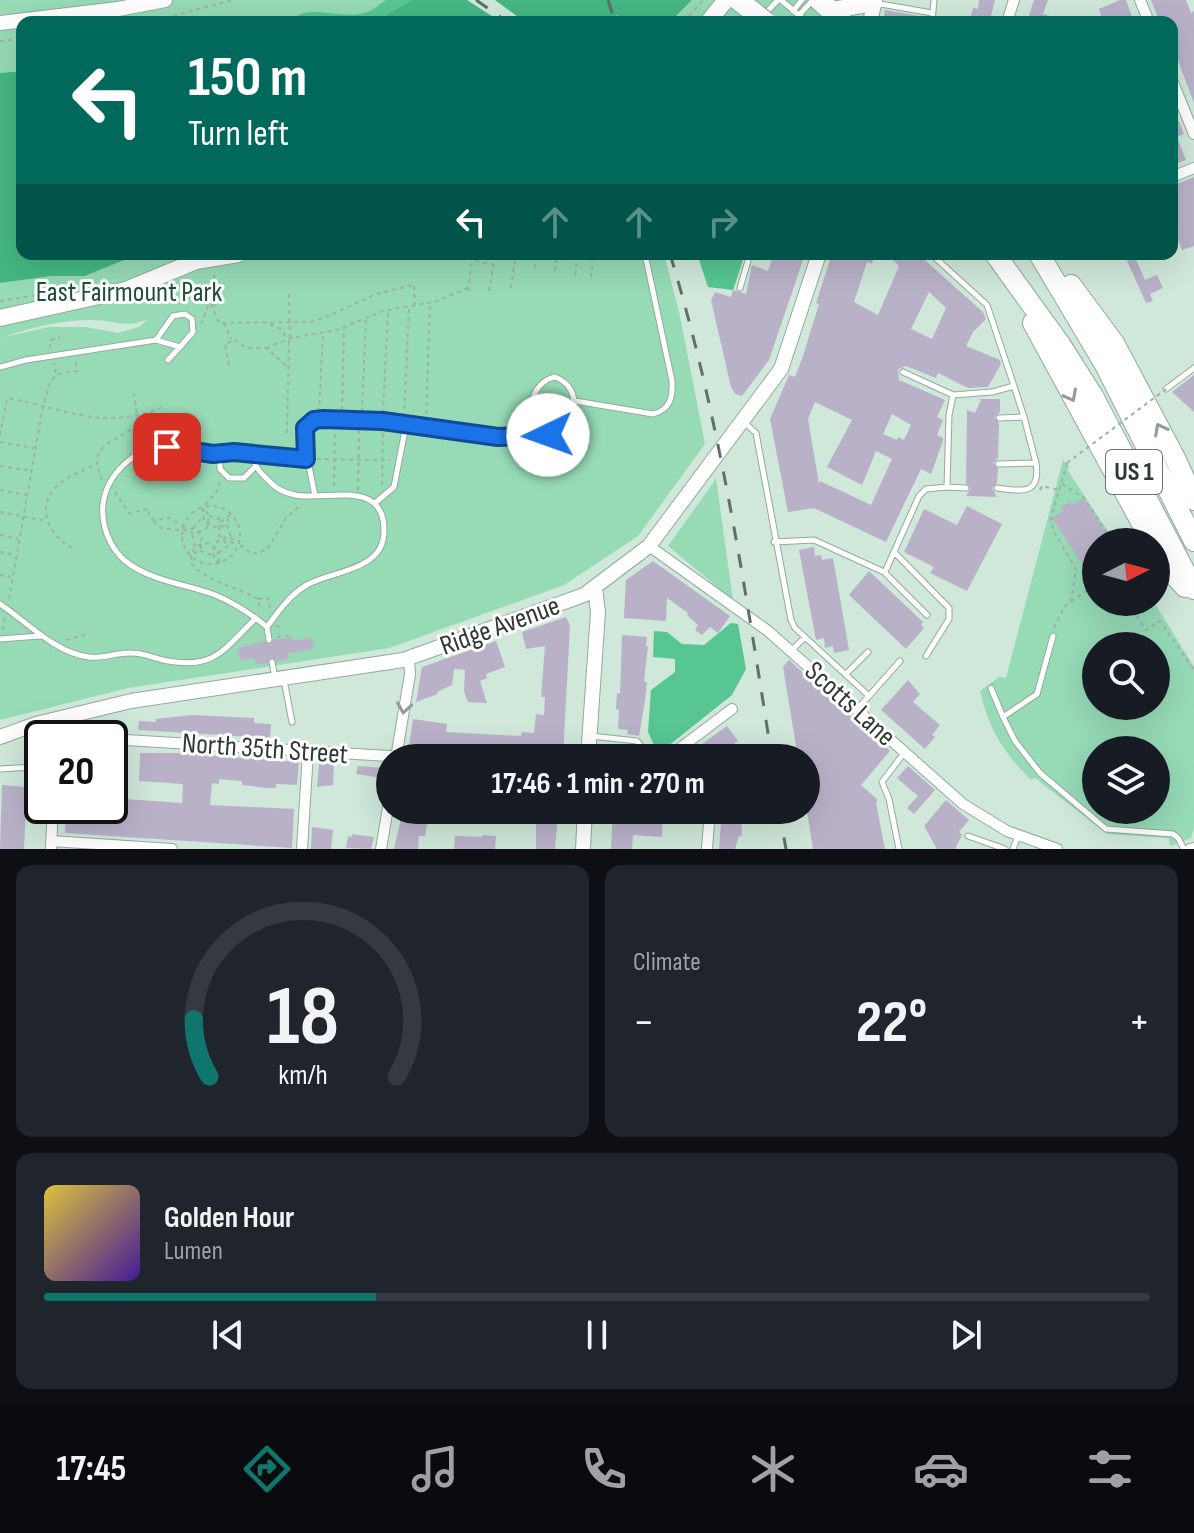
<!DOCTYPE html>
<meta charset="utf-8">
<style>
body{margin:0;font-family:"Sofia Sans Condensed",sans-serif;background:#20242c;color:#f1f3f6;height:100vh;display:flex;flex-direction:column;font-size:30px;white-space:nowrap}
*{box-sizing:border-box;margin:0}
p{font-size:26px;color:#9ea1a6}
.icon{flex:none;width:44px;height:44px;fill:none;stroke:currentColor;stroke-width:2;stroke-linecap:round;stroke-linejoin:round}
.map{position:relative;height:849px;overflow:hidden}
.panel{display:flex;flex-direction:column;gap:16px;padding:16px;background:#0d0f14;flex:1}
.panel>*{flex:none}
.top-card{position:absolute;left:16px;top:16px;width:1162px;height:244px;border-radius:16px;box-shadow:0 8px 32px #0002;background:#00695c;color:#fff;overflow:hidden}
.needle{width:52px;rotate:84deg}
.tools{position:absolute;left:1082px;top:528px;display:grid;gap:16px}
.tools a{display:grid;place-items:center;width:88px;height:88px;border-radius:50%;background:#171b24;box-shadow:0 8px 32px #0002;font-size:40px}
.speed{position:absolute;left:24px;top:720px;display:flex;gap:16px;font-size:40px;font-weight:700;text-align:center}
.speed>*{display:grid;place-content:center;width:104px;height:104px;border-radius:50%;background:#171b24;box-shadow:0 8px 32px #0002;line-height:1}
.speed .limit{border:4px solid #111;border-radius:12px;background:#fff;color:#111}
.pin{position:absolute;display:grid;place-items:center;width:68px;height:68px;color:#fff;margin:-34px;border-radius:16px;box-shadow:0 4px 12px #0006}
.me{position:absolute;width:88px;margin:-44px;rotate:267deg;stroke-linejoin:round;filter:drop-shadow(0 0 6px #0008)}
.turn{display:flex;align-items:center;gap:28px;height:168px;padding:0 40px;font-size:36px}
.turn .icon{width:104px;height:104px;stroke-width:2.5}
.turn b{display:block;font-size:56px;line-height:68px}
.lanes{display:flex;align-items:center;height:76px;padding:0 40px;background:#0003;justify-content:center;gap:40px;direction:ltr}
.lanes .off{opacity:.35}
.big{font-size:60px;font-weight:700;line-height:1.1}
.panel .widget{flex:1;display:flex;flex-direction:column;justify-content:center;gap:12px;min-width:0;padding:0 28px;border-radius:16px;background:#20242c}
.panel .dial{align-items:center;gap:0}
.dial svg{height:208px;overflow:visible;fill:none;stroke:#363941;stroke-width:7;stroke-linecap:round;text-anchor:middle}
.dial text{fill:#f1f3f6;stroke:none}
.song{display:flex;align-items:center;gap:24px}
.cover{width:96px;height:96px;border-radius:12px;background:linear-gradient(135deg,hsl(50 70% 55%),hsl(260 70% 35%))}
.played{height:8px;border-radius:4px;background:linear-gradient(90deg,#0f766e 30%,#363941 30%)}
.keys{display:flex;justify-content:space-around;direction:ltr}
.heat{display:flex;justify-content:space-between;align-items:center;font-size:44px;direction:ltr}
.panel .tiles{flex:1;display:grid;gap:16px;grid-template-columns:1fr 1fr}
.widget:last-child{grid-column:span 2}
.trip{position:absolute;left:376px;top:744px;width:444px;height:80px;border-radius:40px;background:#171b24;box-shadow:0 8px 32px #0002;font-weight:700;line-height:80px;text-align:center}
.tab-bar{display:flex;height:128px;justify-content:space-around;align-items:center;background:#090b0e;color:#9ea1a6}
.tab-bar .icon{width:56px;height:56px}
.tab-bar .on{color:#0f766e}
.tab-bar b{font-size:36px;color:#f1f3f6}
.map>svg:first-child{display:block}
</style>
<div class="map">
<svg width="1194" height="849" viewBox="0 0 1194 849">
<rect width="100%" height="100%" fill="#cfe8da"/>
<path fill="#96dab6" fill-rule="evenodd" d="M0,0H412L366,22H22V71L0,73Z
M692,0H813L837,22H670Z
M139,254H664L680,316L705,444L638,536L564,585L389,648L128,688L0,720V283L52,276H85ZM148,319L139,327L118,333L86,327H49L4,337C31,327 62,320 92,320C115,320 125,329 148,319Z
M1063,460L1069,466L1068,471L1115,542H1096V602H1154L1194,667V827L1191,838L1170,846L1169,839L1166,838L1107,834L1035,778L1031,780C1003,752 989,729 980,691L999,677L1006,678ZM1096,646H1156V706H1096ZM1096,750H1156V810H1096Z
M716,479L733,600L668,546Z"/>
<path fill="#57c692" d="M386,0H412L384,16L366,22H289C310,0 341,23 370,11C375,9 381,3 386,0Z
M697,254H745L733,290L708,287Z
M731,623L738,624L746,669L732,695L658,754L648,732L651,690L675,672V659L653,657L654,631L667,632L682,644L704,645Z"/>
<path fill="#45b683" d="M412,0H692L670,22H614L619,18L617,15L609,22H366L384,16Z
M22,71V254H139L85,276H52L0,283V73Z"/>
<path fill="#cfe8da" d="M467,0H495L525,22H501Z"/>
<path fill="#b9b1c8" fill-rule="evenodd" d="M979,0H995L990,20L971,16L973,8L978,9Z
M1034,0H1048L1043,14L1064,20V22H1027Z
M1120,0H1126L1134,22H1103L1099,9Z
M1151,0H1186L1191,13L1194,11V103L1172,45V22H1164L1162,17L1158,18Z
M885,10L919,16L918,22H883Z
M1172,105L1184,134L1177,137L1186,160L1172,165Z
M1194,177V246L1182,250L1175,232L1172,233V186Z
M774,254L780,256L781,254H805L769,360L742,396L735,394L731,387L711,300L715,292L731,297L733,290L746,294L752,265L768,271Z
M832,254H875L872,264L867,262L854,302L878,315L899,266L887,254H918L983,312L986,319L973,332L966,346L1000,360L1001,364L988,387L968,388L938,373L936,378L906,366L898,369L899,380L945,400L937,417L943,420L937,435L943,438V441L931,474L921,469L886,542L814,508L788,512L770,419L789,375L795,377L803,356L819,304L816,303ZM929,292L946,308L932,339L911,329ZM815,402L852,420L827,467L862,485L876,451L892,459L871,505L820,481L819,484L808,419ZM892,414L911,425L904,440L898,437L897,440L883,434Z
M1134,255L1145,280L1157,275L1163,288L1150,294L1153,301L1146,303L1126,259Z
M1194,375V412L1172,392Z
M977,399H1000V412L994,417L999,424L998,458L993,463L998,469L997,483L992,488L997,497L966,496L971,488L966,483L967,410L975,413L981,400Z
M1083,498L1112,542H1096V580L1090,584L1082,572L1086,570L1052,518L1063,511L1061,507L1070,501L1072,505Z
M967,506L1002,524L967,591L930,573L934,567L904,552L924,509L957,525Z
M814,547L815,556L821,555L822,560L833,558L849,650L834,653L833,646L825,648L824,638L816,640L799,550Z
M653,561L730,616L718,633L710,627L702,635L695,630L698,625L687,615L688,613L667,598L666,621L624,618L626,580Z
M869,571L923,622L921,625L924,628L906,649L849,595Z
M566,617L570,625L563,757L409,747L413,719L447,724L446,732L521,736L522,732L534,733L536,714L544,715L545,697H541L545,646L526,649L522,632Z
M622,635L647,637L646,646H648L644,682H647L645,700L639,736L627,734L628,730L618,729L619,710L616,709L617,693L620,694Z
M293,637V640L312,638L314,649L288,653L289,659L277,661L270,657L267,663L256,664L254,658L240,660L238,648L264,641L271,645L274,640Z
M496,641L505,667L486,674L487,678L480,681L487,703L468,702L464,691L465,670L454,669L452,685L437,692L438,694L416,702L422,667Z
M789,660L890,751L861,785L878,800L876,803L885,849H813L806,805V801L813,799L806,783V758H798L783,667Z
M908,680L920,694L913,702L940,725L932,735L935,737L925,749L881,710Z
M192,715L254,718V723L271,724L270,738L138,730L139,721L156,722V719Z
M727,726L738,741L715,758H702L695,749Z
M110,751L119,752L117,791L110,790Z
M140,753H177L299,762L297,785L276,784V788H268L242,785V781L219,779V784L212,783L210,805L294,809L292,848L65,833L66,806H110V798L182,803L183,784L139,781Z
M319,764H334L333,785L317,787Z
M358,766L384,768L382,778L356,774Z
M908,766L935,790L914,814L907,808L918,796L897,778Z
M2,785L27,787L24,849H0Z
M946,800L969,820L959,832L962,835L955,849H937L924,826Z
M403,810L434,811L433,820L428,819L425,836H419L418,849H394Z
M613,810H663L662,837L633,835L632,849H611Z
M722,810H741L742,836H739L735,849H719Z
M536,814L558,815L555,849H536Z
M312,827L333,830L331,849H311Z
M352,834L374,837L371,849L346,848L348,836L352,837Z
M482,835L496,836L495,849H454L455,836L482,837Z"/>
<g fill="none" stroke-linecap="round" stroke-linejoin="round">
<g stroke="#93aa9d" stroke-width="7">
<path id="service" d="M781,0L807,22
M875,3L932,13
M793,11L802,0
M764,15L778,0
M799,15L812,1
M932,22L934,0
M740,288L750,254
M168,360L179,348
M0,367L26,360L156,340L180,347L193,332L192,319L185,314L173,316L156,340
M903,372L953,395L992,392L1014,386L987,305L931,254
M1166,389L1194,368
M953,395L949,415L947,487L966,488
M575,401L653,414C670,410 673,397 672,381L645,254
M999,418L1024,417L1014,386
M744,422L756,433L791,620L795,628L869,696L857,709
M220,454V469L229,478H244L256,466
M252,455C254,466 260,473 268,480C275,488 284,493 295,495C326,501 384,478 384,530C385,572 331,570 305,586C289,596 278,612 267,627
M998,464L1036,463L1024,417
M997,488C1021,491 1041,496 1036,463
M315,496L303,436L305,428L319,419L362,420L498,437C514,437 534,440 550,435C576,426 585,388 555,377C527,383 532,418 517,437
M375,503L394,487L406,425
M774,542L814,540L884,572L927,615
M894,552L949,608V619L926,656
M885,572L919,496L926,489L947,487
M0,604C27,622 55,653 89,657C103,659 117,652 132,653C144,653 156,659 168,661C216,669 224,649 256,618
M1053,636L1037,694L1003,717L1015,741L1040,773L1106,829L1173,834L1178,838L1184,849
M0,639L40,636
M269,640L267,627C251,614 235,603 215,595C186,584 149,581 124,560C109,546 101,525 103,504C107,474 135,447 166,447C182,447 198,454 214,454C245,454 275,455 306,459
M792,650L805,637
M272,662L275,678
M846,674L868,652
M284,680L292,722
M991,688L1003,717
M869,696L900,661
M591,736L637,741L641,746L642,758
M0,769L33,767L32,794L42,795
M968,836L1005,849
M899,849L889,799L882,782L904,753
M1013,849L1018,836"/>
</g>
<g stroke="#93aa9d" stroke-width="12">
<path id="minor" d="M1140,0L1149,22
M1007,22L1014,0
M1172,80L1194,134
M1172,177L1194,168
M649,546L768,631L963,804L1007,831L1057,849
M54,720L75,735L93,738
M54,720L56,738
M110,739L421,758
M396,758L410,674L409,659
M667,758L732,709
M51,841L172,849
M51,849L53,806
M302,849L308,752
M381,849L390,796
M707,849L710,810
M1190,849L1194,848"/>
</g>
<g stroke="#93aa9d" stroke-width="16">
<path id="secondary" d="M870,22L875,0
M0,23L118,9L165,0
M0,737L36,724L131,701L403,660L584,595L649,546L781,369L819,254
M588,758L598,612L595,588
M583,849L585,810"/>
</g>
<g stroke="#93aa9d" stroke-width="18">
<path id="primary" d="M832,10L874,3
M708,22L726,0
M0,318L126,290L196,261L238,254"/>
</g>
<g stroke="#93aa9d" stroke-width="22">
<path id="motorway" d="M819,0L843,22
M995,254L1060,344L1093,396L1194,589
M1039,254L1105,365L1194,541
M1071,285L1114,343L1176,460L1194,500
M1033,323L1152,542
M1156,549L1164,564L1185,587"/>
</g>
<path stroke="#9db1a6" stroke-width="2" stroke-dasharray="4 4" stroke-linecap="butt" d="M150,22L232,0
M684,22L703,0
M0,41L22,39
M163,260L173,254
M475,261L492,264
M535,268L537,254
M555,271L557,254
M575,275L578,254
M591,277L593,254
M414,286L415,305
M511,288L516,254
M468,291L473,254
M489,291L495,254
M289,294L290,337
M0,301L54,292
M211,304L219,323L310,322L328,316L376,294L413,285
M224,323L231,339
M201,324L208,306L219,303L214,275
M270,324L281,329L286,337
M50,348L51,340L60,337
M266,348L291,338L337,330L383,311L438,301L469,287
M229,365L225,344L235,340L246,348H266L289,368
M58,374L77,371L76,361
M342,410L344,328
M319,412L323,335
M362,412L366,318
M383,413L388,311
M404,417L409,308
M426,422L430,304
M287,433L289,338
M0,435L7,398C66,409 105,432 165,406
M0,442L34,448
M317,459L390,460
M1067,463L1051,518L1053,530L1076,569L1071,601
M0,466L31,471
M102,480C84,439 122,444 138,422L134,394
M1062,484L1084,498L1113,542
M382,485L383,431
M334,486L335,428
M0,490L26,495
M358,490L359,429
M1040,490L1042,486L1058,490
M115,492L129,513L149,509V515L153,520L169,518L183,526
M205,505L217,491L220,480
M182 535a29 29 0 1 1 58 0a29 29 0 1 1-58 0Z
M203,508L204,521L213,527L224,526L231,515
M0,512L46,521
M230,515L220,522L219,535L226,543L239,542
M209,516L221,519
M154,521L161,528L180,530
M227,525L231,537
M182,528L195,529L202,536L201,548L192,556
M193,528L202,518
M183,529L195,534L207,528L209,516L204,508
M0,535L18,539
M192,535L195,547
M240,545L252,554L267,550L286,518L302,504
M72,548C48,535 35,506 58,485C69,475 84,471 97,463
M200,551L212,555
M0,552L15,555
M219,553L229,545
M219,563L218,550L208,543C195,543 190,552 191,563C203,580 238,588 258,599L260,610
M219,564L213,555L215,543L227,537L239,541
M0,575L11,577
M9,599L43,406L49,385L56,374L54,363
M258,599L268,598L270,608
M1128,602L1146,630L1160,621L1194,670
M276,627L283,625
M1054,628L1064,607L1096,584
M3,630L5,617
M277,637L291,635
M66,640L87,634"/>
<use href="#service" stroke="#fff" stroke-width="5"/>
<use href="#minor" stroke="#fff" stroke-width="10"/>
<use href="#secondary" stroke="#fff" stroke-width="14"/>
<use href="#primary" stroke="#fff" stroke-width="16"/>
<use href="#motorway" stroke="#fff" stroke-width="20"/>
<path stroke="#606f67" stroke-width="3" stroke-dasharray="14 14" stroke-linecap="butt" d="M476,0L508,22
M608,0L615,22
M670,254C720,418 745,589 772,758
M779,810L786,849"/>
<g stroke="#93aa9d" stroke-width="22" stroke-linecap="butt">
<path id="motorway-bridge" d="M738,0L766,22"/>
</g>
<path stroke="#9db1a6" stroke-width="2" stroke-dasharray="4 4" stroke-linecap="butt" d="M1067,463L1166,389"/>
<use href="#motorway-bridge" stroke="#fff" stroke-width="20"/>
</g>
<defs><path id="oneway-chevron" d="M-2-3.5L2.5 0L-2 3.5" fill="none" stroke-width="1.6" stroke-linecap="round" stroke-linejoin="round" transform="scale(2)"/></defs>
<g stroke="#979c99">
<use href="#oneway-chevron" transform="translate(1071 396) rotate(62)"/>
<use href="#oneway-chevron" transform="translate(1160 429) rotate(-118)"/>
<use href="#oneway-chevron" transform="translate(404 708) rotate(99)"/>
</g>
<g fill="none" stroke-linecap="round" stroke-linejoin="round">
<g stroke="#114b97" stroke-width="20">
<path id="route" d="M167,447L213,454L234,452L306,459L305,428L314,420L324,419L383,421L498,437L548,435"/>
</g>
<use href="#route" stroke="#1a73e8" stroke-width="14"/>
</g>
<g text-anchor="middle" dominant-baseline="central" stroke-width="6" stroke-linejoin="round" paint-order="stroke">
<rect fill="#fff" stroke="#6d7470" stroke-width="2" x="1106" y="450" width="56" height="44" rx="6"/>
<g font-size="26" font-weight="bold" fill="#2f3933">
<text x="1134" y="472">US 1</text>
</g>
<g font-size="28" fill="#214e39" stroke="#fff">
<text x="129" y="292">East Fairmount Park</text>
</g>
<g font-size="28" fill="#2f3933" stroke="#fff">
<text transform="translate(500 626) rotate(-20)">Ridge Avenue</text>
<text transform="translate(850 704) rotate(42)">Scotts Lane</text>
<text transform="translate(265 749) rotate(4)">North 35th Street</text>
</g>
</g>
</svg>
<div class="tools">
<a><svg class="needle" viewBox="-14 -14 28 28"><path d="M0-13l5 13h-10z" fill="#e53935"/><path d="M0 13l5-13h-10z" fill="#9ea1a6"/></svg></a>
<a><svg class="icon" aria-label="search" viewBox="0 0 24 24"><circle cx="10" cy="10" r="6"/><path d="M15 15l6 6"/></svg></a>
<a><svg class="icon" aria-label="layers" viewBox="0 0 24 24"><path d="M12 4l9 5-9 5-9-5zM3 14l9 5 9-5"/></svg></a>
</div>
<div class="speed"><div class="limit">20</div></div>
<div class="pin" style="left:167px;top:447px;background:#d93025"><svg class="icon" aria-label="arrive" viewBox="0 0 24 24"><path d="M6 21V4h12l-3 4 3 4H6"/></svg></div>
<svg class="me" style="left:548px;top:435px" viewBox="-20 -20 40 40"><circle r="19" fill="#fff"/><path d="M0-13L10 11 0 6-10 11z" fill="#1a73e8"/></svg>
<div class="trip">17:46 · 1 min · 270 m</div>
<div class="top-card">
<div class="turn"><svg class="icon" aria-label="left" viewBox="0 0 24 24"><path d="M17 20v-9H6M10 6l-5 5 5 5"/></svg><div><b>150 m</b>Turn left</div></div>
<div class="lanes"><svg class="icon" aria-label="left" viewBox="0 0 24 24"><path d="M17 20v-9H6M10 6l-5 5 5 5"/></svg><svg class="icon off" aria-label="ahead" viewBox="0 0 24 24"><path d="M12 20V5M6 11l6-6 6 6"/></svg><svg class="icon off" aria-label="ahead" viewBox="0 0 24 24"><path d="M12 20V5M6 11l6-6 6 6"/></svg><svg class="icon off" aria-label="right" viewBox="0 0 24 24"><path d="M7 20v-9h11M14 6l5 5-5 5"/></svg></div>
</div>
</div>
<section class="panel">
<div class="tiles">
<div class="widget dial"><svg viewBox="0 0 100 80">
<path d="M14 69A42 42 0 1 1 86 69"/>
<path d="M14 69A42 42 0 0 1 8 47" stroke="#0f766e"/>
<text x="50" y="56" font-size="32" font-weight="700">18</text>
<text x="50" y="72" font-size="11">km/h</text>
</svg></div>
<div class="widget"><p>Climate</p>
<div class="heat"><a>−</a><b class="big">22°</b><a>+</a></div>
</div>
<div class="widget">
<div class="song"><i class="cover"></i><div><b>Golden Hour</b><p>Lumen</p></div></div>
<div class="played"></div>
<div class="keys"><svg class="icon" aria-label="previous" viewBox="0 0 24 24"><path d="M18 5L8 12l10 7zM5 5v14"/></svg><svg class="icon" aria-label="pause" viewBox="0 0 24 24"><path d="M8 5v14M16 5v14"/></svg><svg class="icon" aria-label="next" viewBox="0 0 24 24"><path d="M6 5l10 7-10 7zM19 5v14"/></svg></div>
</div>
</div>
</section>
<nav class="tab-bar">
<b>17:45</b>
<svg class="icon on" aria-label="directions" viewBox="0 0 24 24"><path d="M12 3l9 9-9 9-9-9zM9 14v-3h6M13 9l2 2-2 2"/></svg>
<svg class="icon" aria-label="music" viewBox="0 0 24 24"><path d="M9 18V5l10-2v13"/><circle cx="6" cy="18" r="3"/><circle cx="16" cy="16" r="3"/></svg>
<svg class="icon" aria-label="phone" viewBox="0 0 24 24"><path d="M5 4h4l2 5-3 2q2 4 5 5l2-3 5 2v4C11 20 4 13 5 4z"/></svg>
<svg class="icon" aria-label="climate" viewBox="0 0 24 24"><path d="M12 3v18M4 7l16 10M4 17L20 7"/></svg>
<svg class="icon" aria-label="car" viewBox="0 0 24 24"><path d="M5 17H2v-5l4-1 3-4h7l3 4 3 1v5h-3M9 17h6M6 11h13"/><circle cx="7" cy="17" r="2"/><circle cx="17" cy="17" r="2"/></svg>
<svg class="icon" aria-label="filters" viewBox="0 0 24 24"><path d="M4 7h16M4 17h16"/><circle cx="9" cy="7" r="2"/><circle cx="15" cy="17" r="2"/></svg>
</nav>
